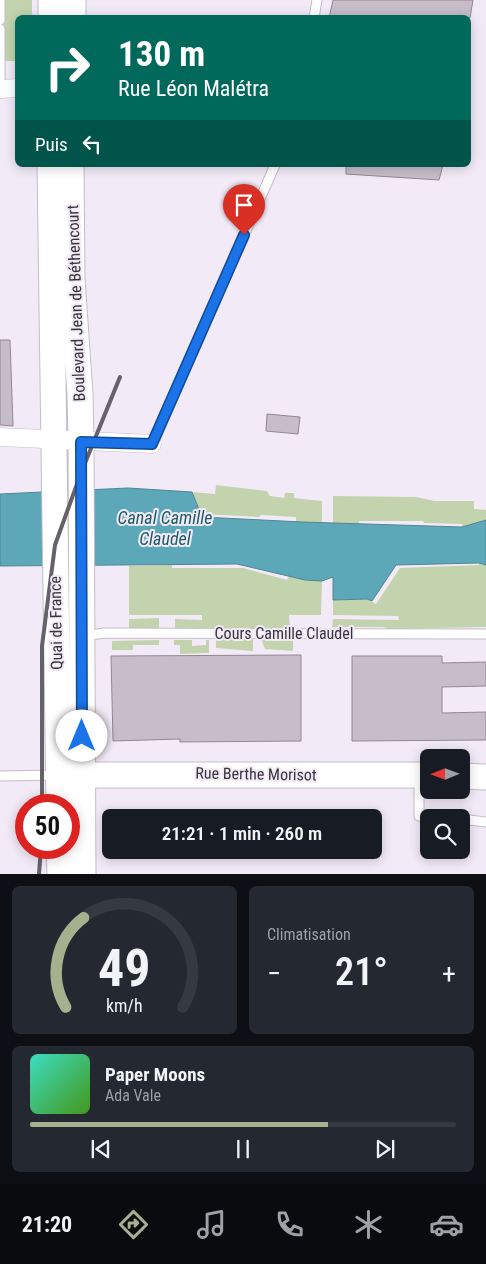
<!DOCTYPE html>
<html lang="fr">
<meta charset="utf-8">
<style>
body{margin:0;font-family:"Roboto Condensed",sans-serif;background:#242831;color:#f1f3f6;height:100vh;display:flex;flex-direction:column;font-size:19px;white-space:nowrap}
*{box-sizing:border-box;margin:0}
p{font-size:16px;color:#9ea1a6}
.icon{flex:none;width:28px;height:28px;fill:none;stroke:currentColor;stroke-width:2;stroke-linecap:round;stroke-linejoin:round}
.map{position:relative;height:874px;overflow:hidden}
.details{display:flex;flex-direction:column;gap:12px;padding:12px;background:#0d0f14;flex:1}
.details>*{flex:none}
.guide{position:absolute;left:15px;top:15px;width:456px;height:152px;border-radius:8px;box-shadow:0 2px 12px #0003;background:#00695c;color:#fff;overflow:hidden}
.needle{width:32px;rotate:269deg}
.controls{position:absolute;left:420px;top:749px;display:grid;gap:10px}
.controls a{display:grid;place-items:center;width:50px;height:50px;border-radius:8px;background:#171b24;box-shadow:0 2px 12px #0003;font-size:25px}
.speed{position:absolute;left:15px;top:794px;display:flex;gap:10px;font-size:25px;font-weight:700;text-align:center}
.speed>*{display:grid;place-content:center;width:65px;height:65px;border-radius:50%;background:#171b24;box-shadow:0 2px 12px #0003;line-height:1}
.speed .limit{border:8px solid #d22;background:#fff;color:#111}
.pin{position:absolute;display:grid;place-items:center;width:42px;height:42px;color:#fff;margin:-51px -21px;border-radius:50% 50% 50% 0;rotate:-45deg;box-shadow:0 0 5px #0007}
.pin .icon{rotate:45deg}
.me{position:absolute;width:55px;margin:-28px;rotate:0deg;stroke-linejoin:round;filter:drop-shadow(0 0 4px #0008)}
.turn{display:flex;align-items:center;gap:18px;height:105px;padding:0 20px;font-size:22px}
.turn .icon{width:65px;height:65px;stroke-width:2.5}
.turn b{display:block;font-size:35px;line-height:42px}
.then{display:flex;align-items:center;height:48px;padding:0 20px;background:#0003;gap:10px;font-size:19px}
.big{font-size:38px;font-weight:600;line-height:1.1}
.details .tile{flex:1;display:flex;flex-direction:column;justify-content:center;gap:8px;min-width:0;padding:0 18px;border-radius:8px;background:#242831}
.details .dial{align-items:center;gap:0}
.dial svg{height:130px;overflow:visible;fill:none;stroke:#363941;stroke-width:7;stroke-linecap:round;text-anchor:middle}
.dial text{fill:#f1f3f6;stroke:none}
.song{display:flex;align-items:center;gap:15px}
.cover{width:60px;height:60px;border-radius:8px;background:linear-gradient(135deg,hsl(170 70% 55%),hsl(100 70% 35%))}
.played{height:5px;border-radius:2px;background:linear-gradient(90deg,#a5b18e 70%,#363941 70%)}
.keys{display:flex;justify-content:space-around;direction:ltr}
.heat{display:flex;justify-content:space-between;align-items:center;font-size:28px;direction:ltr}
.details .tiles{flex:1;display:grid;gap:12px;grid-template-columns:1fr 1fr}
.tile:last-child{grid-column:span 2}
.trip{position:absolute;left:102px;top:809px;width:280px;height:50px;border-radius:8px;background:#171b24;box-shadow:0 2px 12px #0003;font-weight:600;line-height:50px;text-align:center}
.dock{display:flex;height:80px;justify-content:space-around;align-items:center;background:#090b0e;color:#9ea1a6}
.dock .icon{width:35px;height:35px}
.dock .on{color:#a5b18e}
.dock b{font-size:22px;color:#f1f3f6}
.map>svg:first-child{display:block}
</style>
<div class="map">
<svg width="486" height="874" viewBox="0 0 486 874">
<rect width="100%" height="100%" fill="#f2eaf7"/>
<path fill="#c3d3ae" d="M4,0H32V17L18,18L17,61H3Z
M216,485L267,491L270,496L284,498L285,493H294V498L322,501V523L296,522V517L261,515L259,517L202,514L201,517L192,492L215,494Z
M333,496L416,497L434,501H474V509L486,510V520L462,527V524L424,523L423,521H359V524L333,523Z
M479,563L486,565V627L388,629L384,627H332L333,619L399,620L398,616L333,615V600L367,599L376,604L400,568L479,565Z
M172,565V568H243L287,580L289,576L305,580L322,581L321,615H289L290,629H175V619L202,620V615H129V566Z
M159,618V628L129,629V619Z
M253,638V651L216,648V639Z
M261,638H293V651L265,649Z
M159,640V645H133V650H112V641Z
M174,640H192V646L206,645V640H209V653L180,654V645H174Z"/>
<path fill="#5ca8b8" stroke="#518692" d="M128,488L192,492L202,517L302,522L462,527L486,520V565L479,563L396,565L372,601L367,599L333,600V577L322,581L305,580L237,564L0,566V494Z"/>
<path fill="#c6bdc8" stroke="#918892" d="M333,0H473L470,18H329Z
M346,165H443L439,180L346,174Z
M0,340H10L13,426L0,425Z
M267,414L300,417L298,434L266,431Z
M301,655V741L180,742V739L113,741L111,656Z
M352,656H442V663L486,662V686L442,687V713L486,712V740L352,741Z"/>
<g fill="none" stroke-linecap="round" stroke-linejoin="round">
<g stroke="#c4bdc9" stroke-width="11">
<path id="service" d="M314,18L317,0
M0,20V0
M0,29V89
M152,444L275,165
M85,636L104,633L486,634
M0,776L58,775
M419,776V816L438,818
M461,819L486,822"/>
</g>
<g stroke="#c4bdc9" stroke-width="19">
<path id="minor" d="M0,89L18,88
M0,437L152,444"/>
</g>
<g stroke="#c4bdc9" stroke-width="27">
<path id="secondary" d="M51,18V0
M73,18V0
M50,165L59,805
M71,165L72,279L80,394L81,441L83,874
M66,775H429
M461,776L486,777
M59,848L60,874"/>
</g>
<use href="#service" stroke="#fff" stroke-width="9"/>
<use href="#minor" stroke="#fff" stroke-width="18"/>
<use href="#secondary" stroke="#fff" stroke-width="25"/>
<path stroke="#666269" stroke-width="4" d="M42,805V646L55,545L81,473L120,377
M39,874L41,848"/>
</g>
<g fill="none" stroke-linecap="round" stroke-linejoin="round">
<g stroke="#114b97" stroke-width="12">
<path id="route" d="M82,736L81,442L152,444L244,235"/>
</g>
<use href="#route" stroke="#1a73e8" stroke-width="9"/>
</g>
<g text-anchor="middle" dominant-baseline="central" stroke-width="4" stroke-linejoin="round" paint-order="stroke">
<g font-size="16" fill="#38353a" stroke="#f2eaf7">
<text transform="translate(76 303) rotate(-92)">Boulevard Jean de Béthencourt</text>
<text transform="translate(56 623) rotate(-91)">Quai de France</text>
<text x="284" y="633">Cours Camille Claudel</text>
<text transform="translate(256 774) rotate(1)">Rue Berthe Morisot</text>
</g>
<g font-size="18" font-style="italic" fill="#1b5b66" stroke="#f2eaf7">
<text x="165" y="517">Canal Camille<tspan x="165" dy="21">Claudel</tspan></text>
</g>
</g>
</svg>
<div class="controls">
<a><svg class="needle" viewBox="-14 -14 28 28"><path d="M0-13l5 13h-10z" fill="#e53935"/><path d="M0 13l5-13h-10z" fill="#9ea1a6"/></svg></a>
<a><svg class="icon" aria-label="search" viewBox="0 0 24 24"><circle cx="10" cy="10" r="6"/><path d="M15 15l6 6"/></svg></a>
</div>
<div class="speed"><div class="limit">50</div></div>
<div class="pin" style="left:244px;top:235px;background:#d93025"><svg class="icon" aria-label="arrive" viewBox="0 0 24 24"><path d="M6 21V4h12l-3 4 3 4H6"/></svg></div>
<svg class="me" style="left:82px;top:736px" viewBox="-20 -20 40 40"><circle r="19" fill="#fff"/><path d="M0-13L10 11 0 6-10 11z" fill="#1a73e8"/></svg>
<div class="trip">21:21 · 1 min · 260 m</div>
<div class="guide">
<div class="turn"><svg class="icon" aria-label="right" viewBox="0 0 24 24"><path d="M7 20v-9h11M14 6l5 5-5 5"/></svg><div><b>130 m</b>Rue Léon Malétra</div></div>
<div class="then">Puis<svg class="icon" aria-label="left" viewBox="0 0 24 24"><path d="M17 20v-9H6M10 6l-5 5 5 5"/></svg></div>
</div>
</div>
<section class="details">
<div class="tiles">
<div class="tile dial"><svg viewBox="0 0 100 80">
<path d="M14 69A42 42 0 1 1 86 69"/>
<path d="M14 69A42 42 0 0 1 25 14" stroke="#a5b18e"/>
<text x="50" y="56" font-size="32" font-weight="700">49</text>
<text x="50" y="72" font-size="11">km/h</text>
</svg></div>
<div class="tile"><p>Climatisation</p>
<div class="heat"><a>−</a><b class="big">21°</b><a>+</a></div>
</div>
<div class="tile">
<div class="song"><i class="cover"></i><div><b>Paper Moons</b><p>Ada Vale</p></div></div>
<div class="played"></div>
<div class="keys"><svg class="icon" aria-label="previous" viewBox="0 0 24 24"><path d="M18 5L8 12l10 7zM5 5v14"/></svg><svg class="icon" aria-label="pause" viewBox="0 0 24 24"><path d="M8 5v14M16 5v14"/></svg><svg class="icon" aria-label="next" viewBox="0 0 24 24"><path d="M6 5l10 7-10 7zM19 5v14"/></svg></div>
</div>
</div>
</section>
<nav class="dock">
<b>21:20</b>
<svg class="icon on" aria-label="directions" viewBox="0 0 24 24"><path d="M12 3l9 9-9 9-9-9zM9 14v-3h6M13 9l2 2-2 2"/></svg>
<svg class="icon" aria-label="music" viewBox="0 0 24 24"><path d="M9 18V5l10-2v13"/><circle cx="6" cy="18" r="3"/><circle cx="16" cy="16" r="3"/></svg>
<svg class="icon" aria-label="phone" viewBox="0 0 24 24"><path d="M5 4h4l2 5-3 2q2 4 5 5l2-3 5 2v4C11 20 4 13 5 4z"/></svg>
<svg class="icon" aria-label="climate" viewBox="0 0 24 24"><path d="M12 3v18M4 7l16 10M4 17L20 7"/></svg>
<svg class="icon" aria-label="car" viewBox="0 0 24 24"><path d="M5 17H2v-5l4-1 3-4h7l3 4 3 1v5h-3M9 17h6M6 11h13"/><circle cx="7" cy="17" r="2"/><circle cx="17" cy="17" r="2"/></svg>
</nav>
